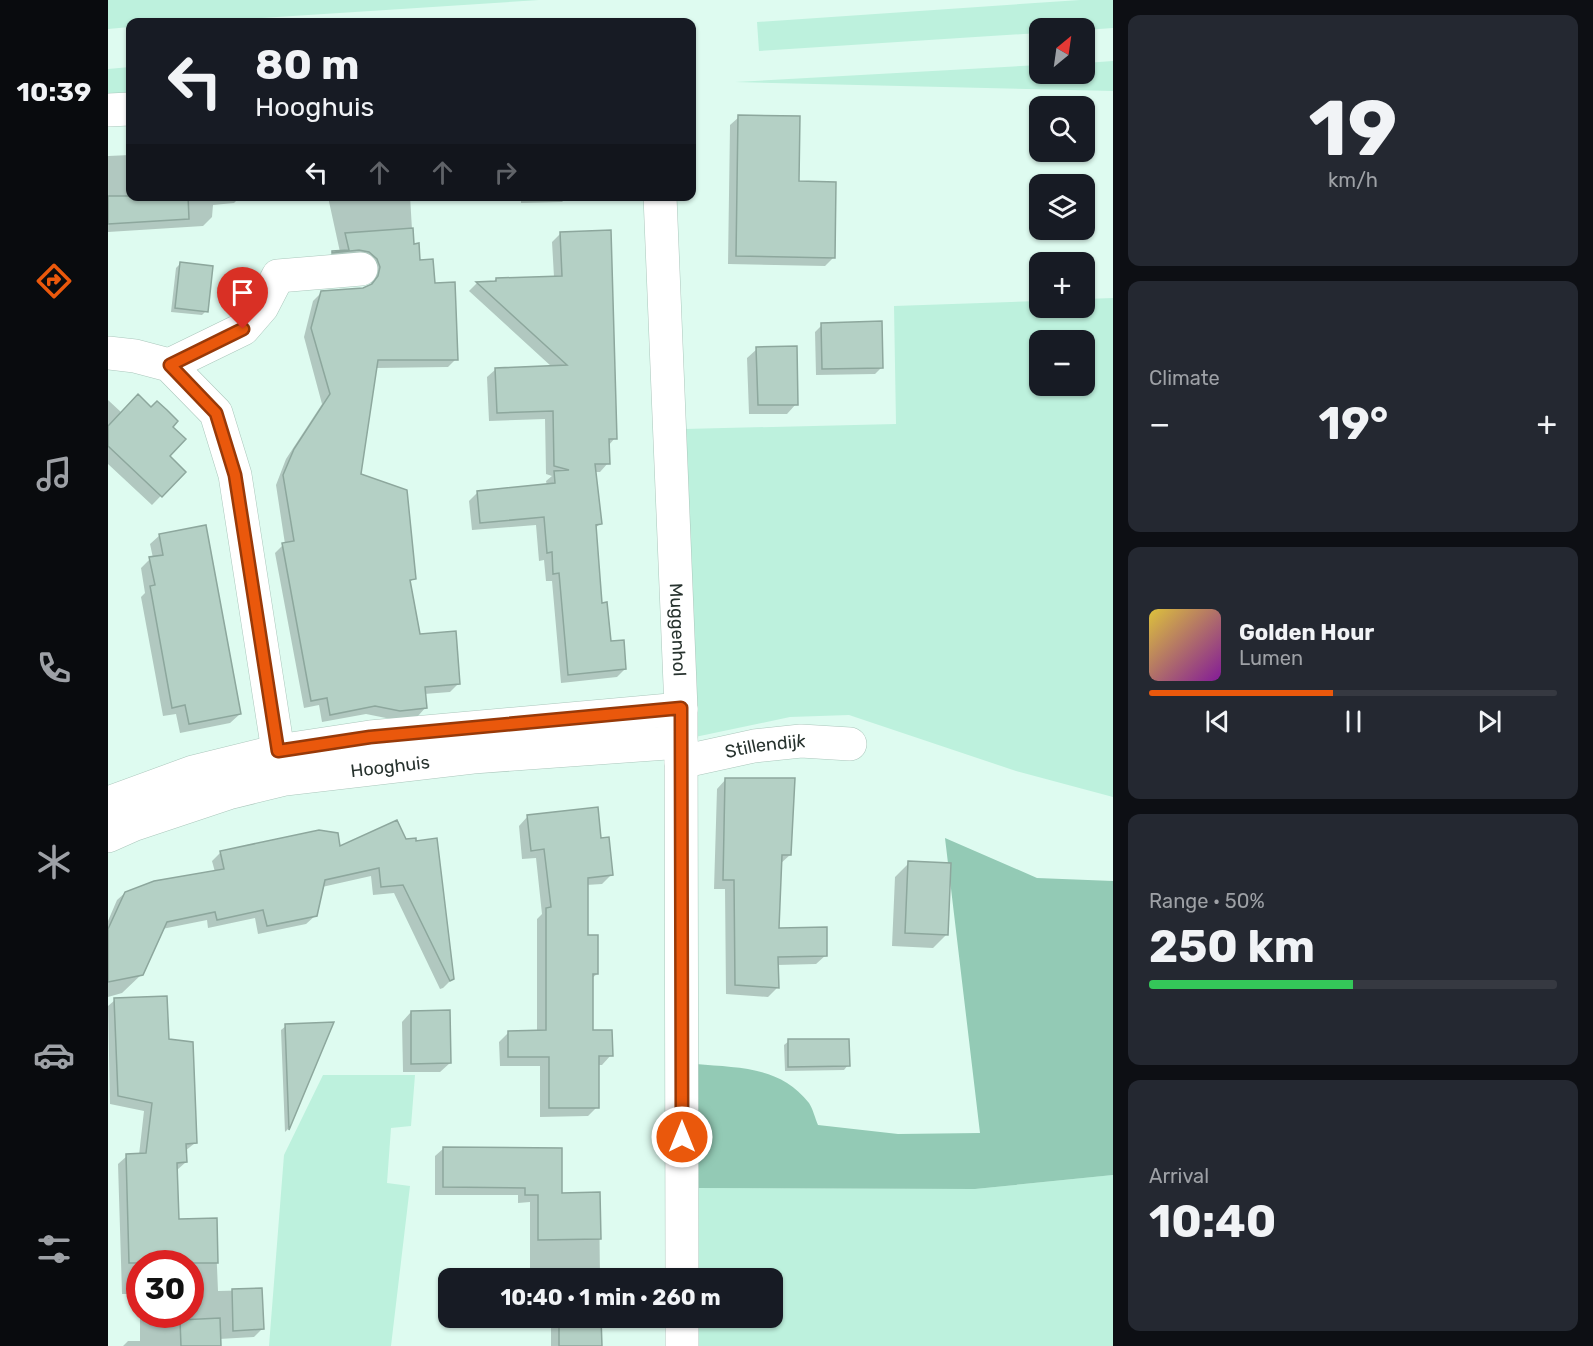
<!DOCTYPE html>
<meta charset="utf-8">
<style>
body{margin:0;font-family:Rubik,sans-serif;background:#242831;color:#f1f3f6;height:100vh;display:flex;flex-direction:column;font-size:22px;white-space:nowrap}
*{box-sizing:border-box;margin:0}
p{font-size:20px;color:#9ea1a6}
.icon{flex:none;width:33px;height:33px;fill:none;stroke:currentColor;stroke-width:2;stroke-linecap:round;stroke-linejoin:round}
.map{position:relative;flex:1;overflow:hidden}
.panel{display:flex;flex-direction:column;gap:15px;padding:15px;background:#0d0f14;width:480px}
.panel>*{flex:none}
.top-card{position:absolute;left:18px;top:18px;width:570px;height:183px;border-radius:12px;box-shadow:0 2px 4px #0004;background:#171b24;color:#f1f3f6;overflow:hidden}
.needle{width:39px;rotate:29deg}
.tools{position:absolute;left:921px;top:18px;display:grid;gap:12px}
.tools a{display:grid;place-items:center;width:66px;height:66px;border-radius:12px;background:#171b24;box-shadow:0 2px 4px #0004;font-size:30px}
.speed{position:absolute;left:18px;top:1250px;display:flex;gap:12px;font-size:30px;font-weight:700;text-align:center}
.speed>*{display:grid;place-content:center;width:78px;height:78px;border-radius:50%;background:#171b24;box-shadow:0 2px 4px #0004;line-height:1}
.speed .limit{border:9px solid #d22;background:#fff;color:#111}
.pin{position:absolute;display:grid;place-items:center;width:51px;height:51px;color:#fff;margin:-62px -26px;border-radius:50% 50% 50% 0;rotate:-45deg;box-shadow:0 0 6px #0007}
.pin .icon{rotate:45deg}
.me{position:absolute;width:66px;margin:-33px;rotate:0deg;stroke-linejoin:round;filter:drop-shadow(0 0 4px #0008)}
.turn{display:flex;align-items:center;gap:21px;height:126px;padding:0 30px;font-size:27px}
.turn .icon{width:78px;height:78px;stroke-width:2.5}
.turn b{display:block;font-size:42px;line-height:51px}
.lanes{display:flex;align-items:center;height:57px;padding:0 30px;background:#0003;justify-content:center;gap:30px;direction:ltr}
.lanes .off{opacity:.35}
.big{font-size:45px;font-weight:700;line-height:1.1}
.panel .tile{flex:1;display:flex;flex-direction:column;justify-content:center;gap:9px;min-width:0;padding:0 21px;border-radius:12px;background:#242831}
.panel .dial{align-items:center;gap:0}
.dial b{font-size:78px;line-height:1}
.song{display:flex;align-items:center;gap:18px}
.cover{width:72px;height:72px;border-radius:9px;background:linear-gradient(135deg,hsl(50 70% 55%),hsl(290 70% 35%))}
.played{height:6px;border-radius:3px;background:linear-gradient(90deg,#ea580c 45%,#363941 45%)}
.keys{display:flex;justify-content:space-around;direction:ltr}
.heat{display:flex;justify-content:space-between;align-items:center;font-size:33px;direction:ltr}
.charge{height:9px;border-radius:4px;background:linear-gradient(90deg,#34c759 50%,#363941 0)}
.trip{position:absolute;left:330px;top:1268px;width:345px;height:60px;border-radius:12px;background:#171b24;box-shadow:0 2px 4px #0004;font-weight:700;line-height:60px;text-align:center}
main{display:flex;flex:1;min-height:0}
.tabs{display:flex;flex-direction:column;width:108px;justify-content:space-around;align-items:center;background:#090b0e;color:#9ea1a6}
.tabs .icon{width:42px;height:42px}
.tabs .on{color:#ea580c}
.tabs b{font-size:27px;color:#f1f3f6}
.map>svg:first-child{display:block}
</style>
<main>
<nav class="tabs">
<b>10:39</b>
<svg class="icon on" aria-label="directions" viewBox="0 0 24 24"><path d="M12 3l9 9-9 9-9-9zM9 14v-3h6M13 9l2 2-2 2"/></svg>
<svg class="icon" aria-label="music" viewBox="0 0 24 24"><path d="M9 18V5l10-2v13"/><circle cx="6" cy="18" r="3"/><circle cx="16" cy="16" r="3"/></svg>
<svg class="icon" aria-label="phone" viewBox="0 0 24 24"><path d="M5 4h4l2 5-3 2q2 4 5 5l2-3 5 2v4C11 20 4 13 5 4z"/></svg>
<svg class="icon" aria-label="climate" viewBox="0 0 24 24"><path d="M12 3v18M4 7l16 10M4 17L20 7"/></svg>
<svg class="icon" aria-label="car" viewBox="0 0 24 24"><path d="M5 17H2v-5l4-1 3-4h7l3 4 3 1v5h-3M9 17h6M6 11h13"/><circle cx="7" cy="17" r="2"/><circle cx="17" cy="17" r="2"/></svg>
<svg class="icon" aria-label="filters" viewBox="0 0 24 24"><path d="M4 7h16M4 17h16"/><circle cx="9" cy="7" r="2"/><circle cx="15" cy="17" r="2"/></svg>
</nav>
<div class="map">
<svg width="1005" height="1346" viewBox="0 0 1005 1346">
<rect width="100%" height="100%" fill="#defbf0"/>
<path fill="#bdf1dd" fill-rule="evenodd" d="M0,0H431L93,22H22V27L0,29Z
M972,0H1005V28L977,30L976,28H932L931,33L651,51L649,22Z
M1005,61V91L627,82L931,65L932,74H976L977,63Z
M22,67V95L0,96V69Z
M1005,298V797L908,771L741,715L682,717L587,737L576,429L788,424L786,306L931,301L932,308H976L977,299ZM932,340H976V386H932Z
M215,1075H307L303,1126L283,1128L279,1183L302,1186L283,1346H161L176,1155Z
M1005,1175V1346H588V1317H664V1278H587L589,1188L867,1189Z"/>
<path fill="#93cab5" d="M837,838L929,878L1005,881V1175L867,1189L589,1188L588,1064C631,1068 672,1066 701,1103C705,1109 707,1118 710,1125L790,1134L872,1133Z"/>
<path fill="#0003" d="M631,117L726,257L717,266L620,264L622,125Z
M22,155V196H133L126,203L105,205L104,217L95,226L0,232V156Z
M190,196H302L305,246L310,262L326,285L348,359L340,367L268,368L251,475L306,578L301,583L311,635L350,684L342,692L316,694L318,707L310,716L283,719L258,714L214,722L211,705L196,708L167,553L175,545L177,544L168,485L178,459L214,404L196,337L205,301L213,293L255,289L262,287L264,277L218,260L225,252H232L220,197L190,199Z
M413,196H460L454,202L413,203Z
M453,233L507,438L500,446V463L492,472H486L492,524L487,528L493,604L502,643L517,669L509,677L453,683L444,581H438L436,560L431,561L428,525L364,530L361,501L369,493L439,486L438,481L444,476L438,474L437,419L381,421L379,377L388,369L444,367L361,291L369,283L385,282L388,279L446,277L444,242Z
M72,264L98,311L94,315L63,312L68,268Z
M714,325L774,367L767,374L708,375L707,332Z
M649,349L688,404L679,414H641L639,358Z
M0,400L14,413L43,409L63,427L60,456L76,472L44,505L0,464Z
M52,535L132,714L122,723L72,733L68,714L55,716L33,597L37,593L33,568L42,559L45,558L42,544Z
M618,779L682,855L672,864L669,929L718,955L708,964L669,965V988L660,997L618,994L617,889H606L609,789Z
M420,816L492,840L503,875L494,884L478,885L479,936L489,974L483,979V1031L503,1055L494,1065H489V1107L480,1116L432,1117V1066H392L391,1042L401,1032H429V919L434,914L428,858L414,859L411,826Z
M288,822L344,979L335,988L332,989L286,893L265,895L263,876L214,887L208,915L198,924L150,934L147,918L100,928L99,920L54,929L34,974L14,993L0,997V921L9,900L19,891H24L107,872L104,861L113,852L231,848Z
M801,863L839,934L825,948L784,946L787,877Z
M7,1000L60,1041L87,1143L77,1151L78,1162L69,1170V1220L107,1219L110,1291L153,1290L154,1329L146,1337L111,1339L112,1346H15L20,1341H32V1314H82V1263H32V1294H14L10,1164L19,1156L31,1155L36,1111L2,1104L0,1006Z
M303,1012L342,1063L332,1072H295L294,1022Z
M224,1024L180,1129L177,1132L173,1030L178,1026Z
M681,1041L740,1065L736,1070L677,1071L676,1045Z
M336,1148L453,1194H491L492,1278H422V1202L410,1203V1195H327V1156Z
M443,1317H492V1346H443Z"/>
<path fill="#b4d0c5" stroke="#8da79d" stroke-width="1.5" d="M630,115L692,116L691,181L728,182L727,258L628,256Z
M0,196H80L81,219L0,224Z
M305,228L306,244L311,243L312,260L325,259L327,283L347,282L350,360H270L253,474L299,490L308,579L302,580L312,634L348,631L352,684L317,687L319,708L292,711L267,706L222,715L219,698L203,701L174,543L186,541L175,475L186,449L222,394L203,328L213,291L255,288L264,284L270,276L272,267L269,259L261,252L251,250L224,253V251L241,250L237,233Z
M503,230L509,439H501L502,464H487L494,524L488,525L494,603L499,602L503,641L516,640L518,669L460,675L451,573L445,574L444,552L439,553L436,517L372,523L369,491L447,483L446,471L461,470L446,466L445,411L389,413L387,368L459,365L368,282L388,281V278L454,276L452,232Z
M72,262L105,266L100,312L67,308Z
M774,321L775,368L714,369L713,323Z
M689,346L690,405H650L648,347Z
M30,394L43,407L49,401L59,410L70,421L65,427L78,439L62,456L78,472L54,497L0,446V426Z
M98,525L133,714L81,724L77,705L64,708L42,586L47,585L41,557L55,555L51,534Z
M617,778H687L683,855H674L671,928L719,927V956L670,957L671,988L627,985L626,880H615Z
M490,807L493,838L501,837L505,875L480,878V935H490V974H485V1030H504L505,1056H491V1108H441V1057H400V1031L438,1030V908L443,907L436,849L423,851L419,815Z
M289,820L298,839L308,838V841L329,838L346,979L342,981L295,885L273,887L271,868L217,880L209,916L159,926L155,910L109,920L107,912L59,922L35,975L0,982V929L17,892L46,881L116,869L112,851L211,830L230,833L232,846Z
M800,861L843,863L840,935L797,933Z
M59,996L61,1039L85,1042L89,1143L78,1144L79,1162L69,1163L71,1219L109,1218L110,1263H21L18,1154L38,1153L44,1103L10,1096L6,998Z
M342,1010L343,1063L303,1064V1011Z
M226,1022L181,1130L177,1024Z
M680,1039H741L742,1066L680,1067Z
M335,1147L454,1148V1193L492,1192L493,1239L430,1240V1195H417V1188L335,1187Z
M154,1288L156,1329L125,1331L124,1289Z
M451,1317H493L494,1346H451Z
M112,1318L113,1346H73L72,1320Z"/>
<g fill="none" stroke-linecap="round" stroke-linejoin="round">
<g stroke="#abc7bc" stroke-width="34">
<g id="street">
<path d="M0,110L22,109"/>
<path id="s1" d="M552,196L573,709L574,1278"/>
<path d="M0,353L27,356L61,365L108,413L127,475L170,751L176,773"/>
<path d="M61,365L135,329L154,307L170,276L253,269"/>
<path id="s2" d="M573,762L646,746L693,741L742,744"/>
<path d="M0,803L85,772L170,751L262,737L573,709"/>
<path id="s3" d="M0,836L27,824L120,793L177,779L365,757L573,742"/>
<path d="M574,1317V1346"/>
</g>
</g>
<use href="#street" stroke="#fff" stroke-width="33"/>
</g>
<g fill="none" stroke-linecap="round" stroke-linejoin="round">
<g stroke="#983908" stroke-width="15">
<path id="route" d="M135,329L62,365L108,413L127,475L170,751L262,737L573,708L574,1137"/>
</g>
<use href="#route" stroke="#ea580c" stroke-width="10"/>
</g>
<g text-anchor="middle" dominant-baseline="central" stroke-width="4.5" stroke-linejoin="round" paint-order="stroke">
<g font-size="18" fill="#28332f" stroke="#defbf0">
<text stroke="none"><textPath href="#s1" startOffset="434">Muggenhol</textPath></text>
<text stroke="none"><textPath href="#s2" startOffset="86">Stillendijk</textPath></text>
<text stroke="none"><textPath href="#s3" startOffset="292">Hooghuis</textPath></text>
</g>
</g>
</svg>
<div class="tools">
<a><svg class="needle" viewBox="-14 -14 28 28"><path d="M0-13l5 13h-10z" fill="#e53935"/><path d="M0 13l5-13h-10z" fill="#9ea1a6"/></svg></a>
<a><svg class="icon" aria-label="search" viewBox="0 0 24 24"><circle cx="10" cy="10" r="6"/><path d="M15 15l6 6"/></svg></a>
<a><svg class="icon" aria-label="layers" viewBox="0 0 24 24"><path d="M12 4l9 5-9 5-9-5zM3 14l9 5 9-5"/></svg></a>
<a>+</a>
<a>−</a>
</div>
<div class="speed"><div class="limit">30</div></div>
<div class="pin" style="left:135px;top:329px;background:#d93025"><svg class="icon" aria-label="arrive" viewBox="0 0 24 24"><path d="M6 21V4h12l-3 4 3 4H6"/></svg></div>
<svg class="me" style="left:574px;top:1137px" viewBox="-20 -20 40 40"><circle r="17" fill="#ea580c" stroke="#fff" stroke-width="3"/><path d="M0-11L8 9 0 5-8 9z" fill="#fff"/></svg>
<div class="trip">10:40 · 1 min · 260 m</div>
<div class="top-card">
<div class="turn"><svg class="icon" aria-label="left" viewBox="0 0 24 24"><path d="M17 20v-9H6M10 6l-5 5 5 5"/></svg><div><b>80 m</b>Hooghuis</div></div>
<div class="lanes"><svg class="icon" aria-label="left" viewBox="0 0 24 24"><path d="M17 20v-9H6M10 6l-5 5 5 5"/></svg><svg class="icon off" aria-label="ahead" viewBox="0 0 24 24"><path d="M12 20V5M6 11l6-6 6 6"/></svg><svg class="icon off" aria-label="ahead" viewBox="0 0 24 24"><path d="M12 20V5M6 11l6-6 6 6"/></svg><svg class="icon off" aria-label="right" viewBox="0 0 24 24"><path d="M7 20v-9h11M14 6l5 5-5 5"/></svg></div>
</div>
</div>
<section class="panel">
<div class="tile dial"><b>19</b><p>km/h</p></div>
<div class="tile"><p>Climate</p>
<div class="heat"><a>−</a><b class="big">19°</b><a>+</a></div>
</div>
<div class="tile">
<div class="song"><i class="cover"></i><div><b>Golden Hour</b><p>Lumen</p></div></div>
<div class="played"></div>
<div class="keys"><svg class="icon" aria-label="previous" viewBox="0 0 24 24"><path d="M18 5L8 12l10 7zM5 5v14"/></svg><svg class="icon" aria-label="pause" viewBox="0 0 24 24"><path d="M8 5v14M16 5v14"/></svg><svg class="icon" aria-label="next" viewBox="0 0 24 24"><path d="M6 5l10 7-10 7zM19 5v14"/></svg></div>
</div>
<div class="tile"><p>Range · 50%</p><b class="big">250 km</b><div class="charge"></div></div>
<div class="tile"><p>Arrival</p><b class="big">10:40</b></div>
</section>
</main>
